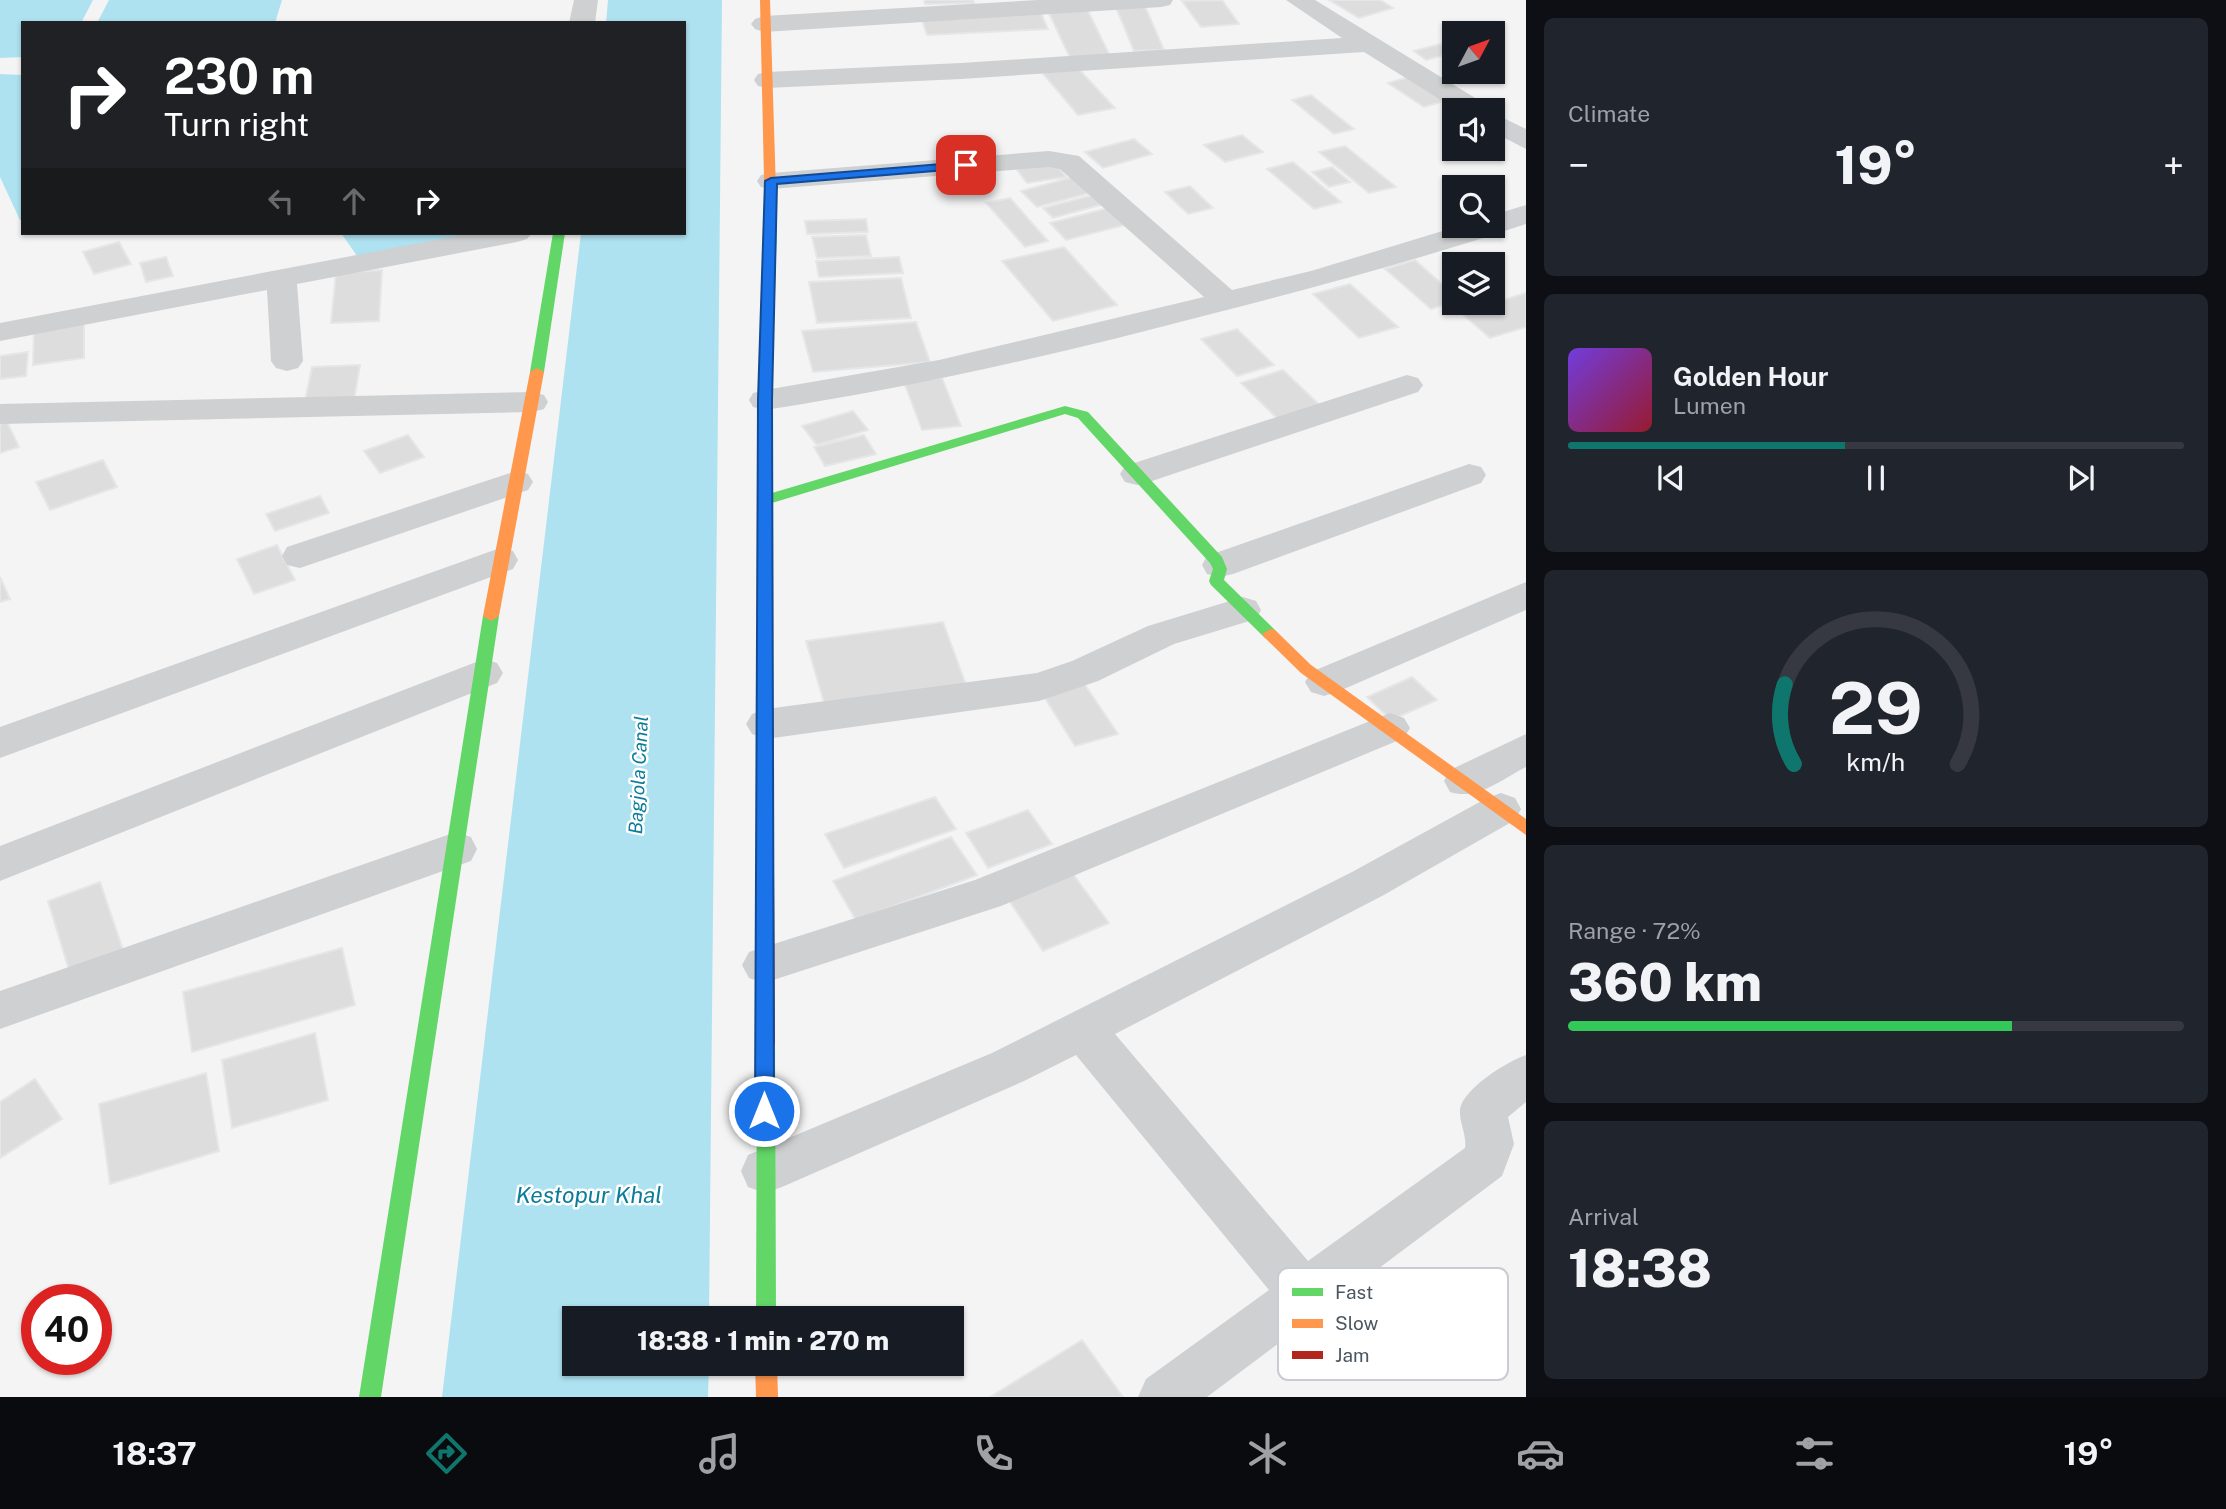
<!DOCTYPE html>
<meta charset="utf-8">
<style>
body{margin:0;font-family:"Public Sans",sans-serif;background:#20242c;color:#f1f3f6;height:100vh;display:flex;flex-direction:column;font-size:26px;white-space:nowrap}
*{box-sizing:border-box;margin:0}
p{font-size:23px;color:#9ea1a6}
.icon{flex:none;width:38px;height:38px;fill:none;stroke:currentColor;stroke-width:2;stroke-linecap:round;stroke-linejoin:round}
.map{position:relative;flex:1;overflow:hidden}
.sheet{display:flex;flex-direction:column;gap:18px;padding:18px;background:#0d0f14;width:700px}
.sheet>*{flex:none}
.banner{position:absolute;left:21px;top:21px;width:665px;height:214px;border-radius:0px;box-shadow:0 2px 5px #0004;background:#202124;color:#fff;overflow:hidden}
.needle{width:46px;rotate:49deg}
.tools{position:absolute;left:1442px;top:21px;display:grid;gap:14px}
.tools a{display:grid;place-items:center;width:63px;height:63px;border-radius:0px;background:#171b24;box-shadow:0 2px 5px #0004;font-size:35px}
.speed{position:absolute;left:21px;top:1284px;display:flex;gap:14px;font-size:35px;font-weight:700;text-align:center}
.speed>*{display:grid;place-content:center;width:91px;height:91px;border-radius:50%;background:#171b24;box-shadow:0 2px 5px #0004;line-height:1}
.speed .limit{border:10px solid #d22;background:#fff;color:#111}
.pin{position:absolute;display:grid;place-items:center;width:60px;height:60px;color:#fff;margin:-30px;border-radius:14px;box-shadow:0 4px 10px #0006}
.me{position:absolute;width:77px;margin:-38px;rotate:0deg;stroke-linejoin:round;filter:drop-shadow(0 0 5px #0008)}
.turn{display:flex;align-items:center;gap:24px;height:147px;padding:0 28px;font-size:32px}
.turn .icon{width:91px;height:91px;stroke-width:2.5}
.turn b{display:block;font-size:49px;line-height:60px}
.lanes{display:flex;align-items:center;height:66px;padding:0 28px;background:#0003;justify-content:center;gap:35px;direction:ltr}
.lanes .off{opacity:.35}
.big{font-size:52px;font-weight:800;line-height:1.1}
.sheet .tile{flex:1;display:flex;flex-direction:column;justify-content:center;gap:10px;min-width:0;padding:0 24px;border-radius:10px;background:#20242c}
.sheet .dial{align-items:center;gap:0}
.dial svg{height:182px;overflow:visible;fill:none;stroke:#363941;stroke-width:7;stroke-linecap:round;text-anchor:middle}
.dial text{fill:#f1f3f6;stroke:none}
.song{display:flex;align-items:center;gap:21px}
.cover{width:84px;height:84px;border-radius:10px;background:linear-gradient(135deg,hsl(260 70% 55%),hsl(350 70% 35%))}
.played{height:7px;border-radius:4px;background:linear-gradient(90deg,#0f766e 45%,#363941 45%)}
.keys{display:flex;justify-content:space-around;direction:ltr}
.heat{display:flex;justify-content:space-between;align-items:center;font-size:38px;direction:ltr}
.charge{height:10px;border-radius:5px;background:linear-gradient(90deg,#34c759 72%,#363941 0)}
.trip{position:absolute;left:562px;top:1306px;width:402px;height:70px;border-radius:0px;background:#171b24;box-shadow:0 2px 5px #0004;font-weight:800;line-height:70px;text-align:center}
.dock{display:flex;height:112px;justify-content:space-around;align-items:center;background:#090b0e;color:#9ea1a6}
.dock .icon{width:49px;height:49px}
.dock .on{color:#0f766e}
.dock b{font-size:32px;color:#f1f3f6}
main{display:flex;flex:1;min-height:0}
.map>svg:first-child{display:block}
</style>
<main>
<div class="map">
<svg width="1526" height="1397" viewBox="0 0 1526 1397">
<rect width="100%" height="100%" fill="#f4f4f4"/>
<path fill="#aee2f0" d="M0,0H93L81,23H23V57L0,58Z
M109,0H282L275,23H97Z
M608,0H722L709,1318H574V1363H709L708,1397H442L581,233H684V23H606Z
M0,74L23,75V220H20L0,177Z
M341,233H471L362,263Z"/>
<path fill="#ddddde" stroke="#e5e6e7" stroke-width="2" d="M924,0H973L974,3L925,4Z
M1222,0L1239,24L1201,27L1182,1Z
M1329,0H1380L1393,8L1359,18Z
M1144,4L1164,50L1134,51L1115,5Z
M1086,7L1111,58L1071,60L1047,9Z
M1040,11L1048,29L927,35L921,17Z
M1440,44L1453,53L1426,60L1414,51Z
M1075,65L1115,108L1078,115L1039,69Z
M1409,77L1445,101L1424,107L1388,83Z
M1311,95L1354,129L1334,134L1292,100Z
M1242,135L1263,152L1225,162L1204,145Z
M1134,139L1152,154L1103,168L1085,152Z
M1345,146L1396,187L1369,193L1319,152Z
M1054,161L1066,177L1027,183L1015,167Z
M1293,162L1341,202L1314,209L1267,169Z
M1332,167L1350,182L1329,187L1312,172Z
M1073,177L1090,193L1037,207L1021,191Z
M1190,186L1213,208L1188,214L1165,192Z
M1093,195L1104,204L1053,218L1043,208Z
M1010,198L1048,241L1025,247L986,203Z
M1112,207L1129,224L1066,240L1050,223Z
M866,219L868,232L807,234L805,221Z
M866,235L871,256L817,258L812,237Z
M119,242L131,264L94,274L83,252Z
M1064,247L1117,305L1053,321L1002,261Z
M166,257L173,276L146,282L140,263Z
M899,257L903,273L819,277L816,261Z
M1415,260L1454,295V302L1431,309L1385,269Z
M382,270L379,321L331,323L336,273Z
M901,278L911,318L817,323L809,282Z
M1350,284L1398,327L1359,338L1313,294Z
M1526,293V327L1490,338L1461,313Z
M916,322L930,362L813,372L802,331Z
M84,323V358L33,365L34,330Z
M1237,329L1274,365L1237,376L1201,339Z
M28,352L26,376L0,379V356Z
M360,365L354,400L305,401L312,367Z
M1283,370L1326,411L1283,424L1241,383Z
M942,378L961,426L922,430L904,382Z
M853,411L868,430L817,445L802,426Z
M7,422L19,447L0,453V424Z
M408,435L424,457L380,473L364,451Z
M864,435L876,454L825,466L814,447Z
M103,460L117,487L50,510L36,482Z
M320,496L329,513L275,531L266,514Z
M277,545L295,580L254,594L237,559Z
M0,577L10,599L0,602Z
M943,622L969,693L827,713L806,641Z
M1412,677L1437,700L1391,720L1367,697Z
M1081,679L1118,734L1075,746L1040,690Z
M935,797L956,829L844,868L825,834Z
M1028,810L1052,844L988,868L966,833Z
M951,837L977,875L856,920L833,881Z
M1070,870L1109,923L1043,951L1006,896Z
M100,882L123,950L69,970L48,901Z
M342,948L355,1005L192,1052L183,992Z
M315,1033L328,1100L232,1128L222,1060Z
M206,1073L219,1151L110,1184L99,1104Z
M35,1079L62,1119L0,1158V1102Z
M1082,1340L1123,1397H990Z"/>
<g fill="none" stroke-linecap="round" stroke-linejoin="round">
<path fill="#ced0d2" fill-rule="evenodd" d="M574,0H598L595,23H569Z
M1038,0H1173L1170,5L1161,7L764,32L755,29L751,24L755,19L764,16Z
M1286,0H1315L1485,104L1488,110H1457L1364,52L961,79L767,88L758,86L754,80L758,74L767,72L961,63L1342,38Z
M1493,113L1526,129V149L1493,132Z
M1049,151L1079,156L1232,290L1311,271L1459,226H1493V215L1526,205V224C1424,258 1320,286 1215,313C1067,352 917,387 765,410L753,407L749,400L753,393L765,390L939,360L1204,297L1060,169L1049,167L771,189L761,187L757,181L761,175L771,173Z
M472,233H532L527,239L517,242L297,284L303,361L298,368L287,371L276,368L271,361L267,290L0,341V323Z
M1407,375L1418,378L1423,385L1418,392L1149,482L1137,485L1125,482L1120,474L1125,466Z
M532,392L544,395L548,402L544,409L532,412L0,424V404Z
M1469,464L1481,467L1486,475L1481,483L1233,574L1220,577L1207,574L1202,565L1207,556Z
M516,471L528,474L533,482L528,490L300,568L287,565L282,556L287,547Z
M500,548L513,551L518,560L513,569L0,758V727Z
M1526,582V610L1337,692L1324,696L1311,692L1305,682L1311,672Z
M1243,597L1256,601L1261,610L1256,619L1174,644L1098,681L1039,701L766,739L752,734L746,724L752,714L766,709L1037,673L1072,661L1148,626Z
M484,659L497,663L503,673L497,683L0,881V846Z
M1390,713L1404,718L1410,728L1404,738L1001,906L764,983L749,978L742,965L749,952L975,880Z
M1526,734V767C1502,779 1477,801 1450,792L1444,781L1450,770Z
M1501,793L1515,798L1521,809L1515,820L1382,896L1115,1034L1308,1261L1465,1148C1467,1135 1459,1122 1460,1110C1462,1089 1508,1061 1526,1055V1102L1508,1117L1514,1144L1502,1176L1207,1397H1138L1146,1379L1269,1290L1076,1055L1024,1081L782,1187L765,1193L748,1187L741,1171L748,1155L992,1053L1352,872L1487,798Z
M456,832L471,837L477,849L471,861L0,1029V991Z"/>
<path fill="#63d668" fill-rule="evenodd" d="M771,219L777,223L772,393V493L1065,406L1088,412L1222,557L1227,569L1224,580L1275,630L1278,634L1275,638H1265L1211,585L1209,581L1213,569L1210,563L1078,418L1065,414L772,503L773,700L765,706L759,704L757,700L758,393L765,223Z
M553,233H565L544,372L537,376L530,372Z
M491,611L499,616L381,1397H359L483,616Z
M766,1035L773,1037L775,1043L776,1318H756L757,1043L759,1037Z"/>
<path fill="#ff974d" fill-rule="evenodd" d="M760,0H770L777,223L771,227L765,223Z
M537,368L544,372L499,616L491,621L483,616L530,372Z
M1270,629L1275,630L1311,665L1526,819V835L1301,673L1265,638L1262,634Z
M755,1363H777L778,1397H756Z"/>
<path fill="#b3261e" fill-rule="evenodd" d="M765,694L773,700L775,1043L773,1049L766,1051L759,1049L757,1043V700Z"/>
</g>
<path fill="#1a73e8" stroke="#114b97" stroke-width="2" d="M966,162L970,163V168L777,184L772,400L774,1111L771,1117L764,1119L757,1117L755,1111L758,400L765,181L771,178Z"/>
<g text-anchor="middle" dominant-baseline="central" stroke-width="5" stroke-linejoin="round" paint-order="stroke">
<g font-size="19" font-style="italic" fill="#0c7c9b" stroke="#fff">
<text transform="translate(638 775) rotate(-87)">Bagjola Canal</text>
</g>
<g font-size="23" font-style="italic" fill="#0c7c9b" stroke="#fff">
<text x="589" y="1194">Kestopur Khal</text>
</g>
</g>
<rect x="1278" y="1268" width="230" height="112" rx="10" fill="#fff" stroke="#c9ccd0" stroke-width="2"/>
<rect x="1292" y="1288" width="31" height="8" fill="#63d668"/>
<rect x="1292" y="1319" width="31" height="9" fill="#ff974d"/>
<rect x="1292" y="1351" width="31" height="8" fill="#b3261e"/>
<g font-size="19" fill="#4a5661">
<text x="1335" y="1299">Fast</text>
<text x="1335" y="1330">Slow</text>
<text x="1335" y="1362">Jam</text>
</g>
</svg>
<div class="tools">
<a><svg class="needle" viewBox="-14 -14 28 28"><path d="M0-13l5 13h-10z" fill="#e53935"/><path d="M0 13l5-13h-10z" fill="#9ea1a6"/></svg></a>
<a><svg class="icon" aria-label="sound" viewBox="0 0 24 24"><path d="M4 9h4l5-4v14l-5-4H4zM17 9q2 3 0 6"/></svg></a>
<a><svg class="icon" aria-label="search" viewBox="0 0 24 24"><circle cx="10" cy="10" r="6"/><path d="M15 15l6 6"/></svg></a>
<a><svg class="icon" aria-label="layers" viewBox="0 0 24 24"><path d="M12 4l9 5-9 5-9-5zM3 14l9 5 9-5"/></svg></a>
</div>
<div class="speed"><div class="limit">40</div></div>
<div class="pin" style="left:966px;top:165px;background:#d93025"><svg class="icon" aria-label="arrive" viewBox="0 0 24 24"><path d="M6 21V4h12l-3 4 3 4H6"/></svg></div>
<svg class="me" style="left:764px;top:1111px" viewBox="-20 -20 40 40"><circle r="17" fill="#1a73e8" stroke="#fff" stroke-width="3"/><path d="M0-11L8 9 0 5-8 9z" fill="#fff"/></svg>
<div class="trip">18:38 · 1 min · 270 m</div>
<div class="banner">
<div class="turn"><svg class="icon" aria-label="right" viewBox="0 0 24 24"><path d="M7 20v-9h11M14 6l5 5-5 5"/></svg><div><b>230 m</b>Turn right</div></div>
<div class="lanes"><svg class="icon off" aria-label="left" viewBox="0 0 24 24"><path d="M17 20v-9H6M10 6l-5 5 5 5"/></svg><svg class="icon off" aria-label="ahead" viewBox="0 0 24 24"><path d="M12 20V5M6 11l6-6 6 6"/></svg><svg class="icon" aria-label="right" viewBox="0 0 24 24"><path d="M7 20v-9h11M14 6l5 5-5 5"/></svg></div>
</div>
</div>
<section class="sheet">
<div class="tile"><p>Climate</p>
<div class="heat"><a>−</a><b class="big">19°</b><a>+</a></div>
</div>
<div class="tile">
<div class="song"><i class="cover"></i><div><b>Golden Hour</b><p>Lumen</p></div></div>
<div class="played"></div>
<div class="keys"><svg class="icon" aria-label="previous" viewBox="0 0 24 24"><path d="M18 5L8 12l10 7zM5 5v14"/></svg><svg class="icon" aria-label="pause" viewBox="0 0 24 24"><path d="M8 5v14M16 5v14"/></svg><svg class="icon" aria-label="next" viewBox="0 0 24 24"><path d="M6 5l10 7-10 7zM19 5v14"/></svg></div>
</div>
<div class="tile dial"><svg viewBox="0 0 100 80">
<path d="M14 69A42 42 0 1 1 86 69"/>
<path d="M14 69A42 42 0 0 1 10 34" stroke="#0f766e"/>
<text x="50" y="56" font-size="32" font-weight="700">29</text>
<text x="50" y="72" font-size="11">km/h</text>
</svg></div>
<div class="tile"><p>Range · 72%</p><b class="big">360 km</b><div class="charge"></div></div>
<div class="tile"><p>Arrival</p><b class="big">18:38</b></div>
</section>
</main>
<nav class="dock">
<b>18:37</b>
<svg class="icon on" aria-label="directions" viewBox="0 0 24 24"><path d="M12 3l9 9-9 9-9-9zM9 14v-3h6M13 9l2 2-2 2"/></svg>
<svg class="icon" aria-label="music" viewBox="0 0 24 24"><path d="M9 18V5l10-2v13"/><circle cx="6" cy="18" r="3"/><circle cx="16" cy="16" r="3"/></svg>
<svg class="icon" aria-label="phone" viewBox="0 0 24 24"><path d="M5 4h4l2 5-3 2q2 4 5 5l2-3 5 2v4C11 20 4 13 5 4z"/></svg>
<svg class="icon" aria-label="climate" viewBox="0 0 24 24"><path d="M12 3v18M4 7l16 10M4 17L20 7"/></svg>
<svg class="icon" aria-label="car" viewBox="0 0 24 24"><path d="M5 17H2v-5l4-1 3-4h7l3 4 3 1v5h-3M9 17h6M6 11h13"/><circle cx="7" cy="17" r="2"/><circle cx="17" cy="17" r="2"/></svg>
<svg class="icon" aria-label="filters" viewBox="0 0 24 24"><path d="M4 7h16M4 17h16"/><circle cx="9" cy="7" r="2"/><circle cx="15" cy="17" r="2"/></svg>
<b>19°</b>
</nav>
